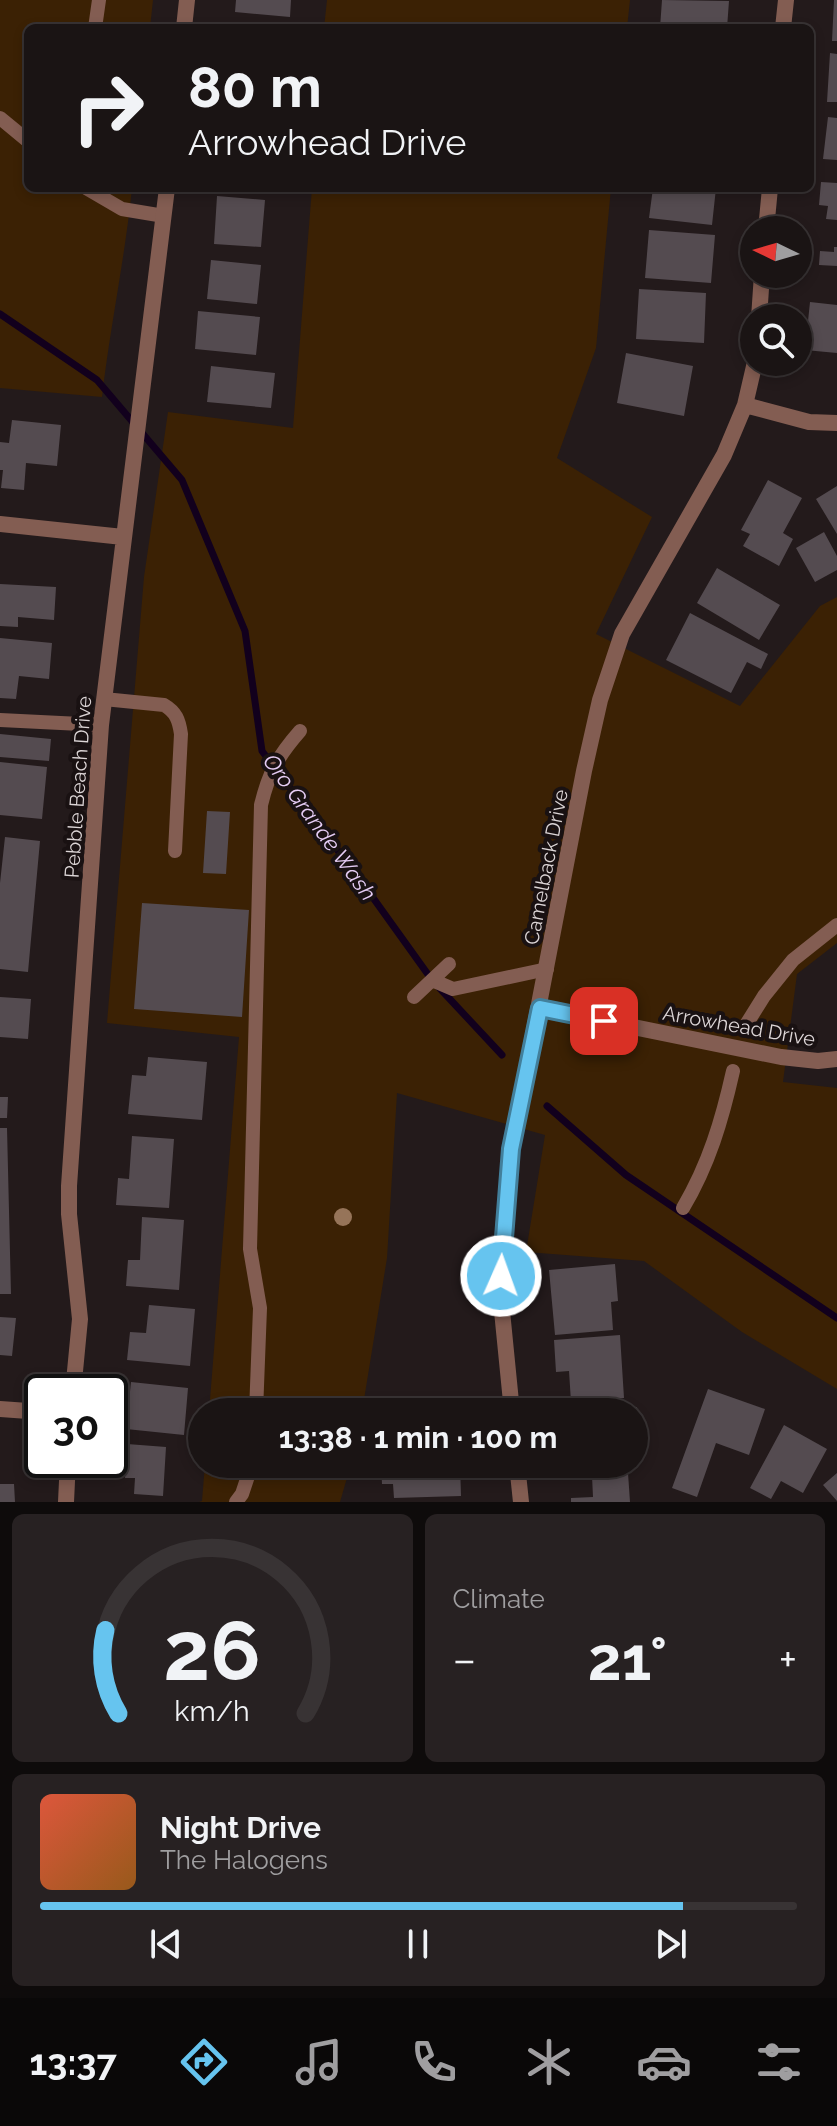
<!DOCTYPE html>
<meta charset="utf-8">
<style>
body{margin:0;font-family:Raleway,sans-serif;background:#272122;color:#f1f3f6;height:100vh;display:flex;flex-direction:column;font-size:30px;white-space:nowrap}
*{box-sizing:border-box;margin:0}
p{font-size:26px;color:#9f9ea0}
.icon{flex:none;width:44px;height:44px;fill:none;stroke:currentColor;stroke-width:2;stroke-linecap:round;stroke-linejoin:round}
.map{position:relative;height:1502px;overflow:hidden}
.drawer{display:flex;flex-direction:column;gap:12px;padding:12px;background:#0e0b0b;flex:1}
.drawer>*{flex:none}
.top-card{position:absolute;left:24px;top:24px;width:790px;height:168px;border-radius:12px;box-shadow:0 4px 12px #0003,0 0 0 2px #383334;background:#1a1414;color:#f1f3f6;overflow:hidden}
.needle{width:52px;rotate:275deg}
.tools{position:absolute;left:740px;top:216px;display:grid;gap:16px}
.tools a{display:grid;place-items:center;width:72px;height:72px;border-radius:50%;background:#1a1414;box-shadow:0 4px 12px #0003,0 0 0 2px #383334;font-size:40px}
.speed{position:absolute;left:24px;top:1374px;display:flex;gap:16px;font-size:40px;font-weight:700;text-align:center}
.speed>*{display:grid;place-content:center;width:104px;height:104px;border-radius:50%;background:#1a1414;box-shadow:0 4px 12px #0003,0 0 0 2px #383334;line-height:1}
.speed .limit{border:4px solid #111;border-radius:12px;background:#fff;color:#111}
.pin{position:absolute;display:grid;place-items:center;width:68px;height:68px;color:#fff;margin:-34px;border-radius:16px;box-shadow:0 4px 12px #0006}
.me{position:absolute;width:88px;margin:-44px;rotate:2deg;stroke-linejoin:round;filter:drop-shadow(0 0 6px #0008)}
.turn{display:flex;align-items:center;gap:28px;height:168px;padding:0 32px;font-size:36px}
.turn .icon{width:104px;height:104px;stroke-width:2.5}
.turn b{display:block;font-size:56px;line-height:68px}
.big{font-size:60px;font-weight:700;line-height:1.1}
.drawer .widget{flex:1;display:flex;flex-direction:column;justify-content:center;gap:12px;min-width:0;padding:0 28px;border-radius:12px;background:#272122}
.drawer .dial{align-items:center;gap:0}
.dial svg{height:208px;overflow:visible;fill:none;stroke:#383334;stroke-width:7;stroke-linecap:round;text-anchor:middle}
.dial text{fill:#f1f3f6;stroke:none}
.song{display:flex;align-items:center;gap:24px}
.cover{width:96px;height:96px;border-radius:12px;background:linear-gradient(135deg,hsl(10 70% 55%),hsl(30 70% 35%))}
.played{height:8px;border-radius:4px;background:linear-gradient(90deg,#66c4ef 85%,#383334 85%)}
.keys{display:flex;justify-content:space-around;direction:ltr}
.heat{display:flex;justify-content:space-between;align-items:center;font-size:44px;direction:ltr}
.drawer .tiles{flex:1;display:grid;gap:12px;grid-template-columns:1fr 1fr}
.widget:last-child{grid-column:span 2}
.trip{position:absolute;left:188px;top:1398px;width:460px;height:80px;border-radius:40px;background:#1a1414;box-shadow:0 4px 12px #0003,0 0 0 2px #383334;font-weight:700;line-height:80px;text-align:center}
.tabs{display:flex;height:128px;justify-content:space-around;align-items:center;background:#0a0808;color:#9f9ea0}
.tabs .icon{width:56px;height:56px}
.tabs .on{color:#66c4ef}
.tabs b{font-size:36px;color:#f1f3f6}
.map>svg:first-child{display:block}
</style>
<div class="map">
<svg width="837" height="1502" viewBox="0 0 837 1502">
<rect width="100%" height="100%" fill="#231a1b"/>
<path fill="#3b2104" d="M0,0H153L150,28H28V188H132C125,258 110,327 102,397L0,388Z
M327,0H630L627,28H324Z
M312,188H611L596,348L557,458L652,517L596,634L740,706L820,606L837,597V943L797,974L783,1082L837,1088V1389L742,1332L644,1261L526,1252L545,1135L397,1093L387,1258L362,1412H209L239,1037L107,1023L144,577L168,412L293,428Z
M205,1464H351L340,1502H199L202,1501Z"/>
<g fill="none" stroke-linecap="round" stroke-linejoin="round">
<path stroke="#12001d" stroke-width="7" d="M0,314L97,380L182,480L245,631L262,751L361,881L432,980L502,1055
M547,1106L626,1175L837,1318"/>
</g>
<path fill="#544b50" d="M236,0H291L290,17L235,12Z
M662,0L729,1L727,28H660Z
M834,0H837V41H832Z
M242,22L283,26V28H241Z
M830,53L837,54V102H827Z
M828,117L837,118V160L823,159Z
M821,182L837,183V220L826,219L828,206L819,205Z
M653,188H716L712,225L649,218Z
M217,196L265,200L261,247L214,244Z
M649,230L715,235L711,283L645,278Z
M834,247H837V266L819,265L820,251L834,252Z
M211,260L261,265L257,304L207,299Z
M639,289L706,293L704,343L636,339Z
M810,302L837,305V353L805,350Z
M198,311L260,317L256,355L195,349Z
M626,353L693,366L684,416L617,403Z
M211,366L275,373L271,408L207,402Z
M12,420L61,425L57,466L26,463L24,490L1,488L3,470H0V442L9,443Z
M768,480L802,498L783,533L793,539L779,566L743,546L750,534L741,530Z
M837,486V534L816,499Z
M824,532L837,556V570L815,582L796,548Z
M717,568L780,605L759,640L697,603Z
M0,584L56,587L54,620L18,617V627L0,626Z
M690,613L768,654L761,669L747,662L731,693L666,660Z
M0,638L52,643L49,679L19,676L16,699L0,698Z
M0,734L51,739L49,761L0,757Z
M0,762L47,767L42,819L0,815Z
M207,811L230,812L226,874L203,873Z
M5,837L40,841L28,972L0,969V883Z
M142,903L249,910L242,1017L134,1009Z
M0,997L31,999L28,1039L0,1037Z
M148,1057L207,1062L202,1120L128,1114L132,1075L146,1076Z
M0,1097H8L7,1118H0Z
M0,1128H7L11,1294H0Z
M132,1136L174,1139L169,1208L116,1205L118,1178L129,1179Z
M142,1217L184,1220L179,1290L126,1286L128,1260H140Z
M615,1264L618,1301L611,1302L613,1330L555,1335L549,1270Z
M149,1305L195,1309L190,1366L127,1360L130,1332L146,1333Z
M0,1317L16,1318L12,1356L0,1355Z
M620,1335L624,1398L571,1402L569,1371L556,1372L554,1340Z
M131,1382L188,1388L184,1435L126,1429Z
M708,1389L765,1409L749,1455L716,1443L697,1497L672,1488Z
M637,1407L640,1457L634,1458V1412H594L593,1409Z
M784,1425L827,1449L803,1493L781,1481L771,1499L750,1488Z
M127,1444L166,1447L163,1496L134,1494L135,1478H125Z
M381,1464H460L461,1496L394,1498L393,1484H382Z
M628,1473L630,1502H571V1498L593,1497L592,1476Z
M837,1473V1501L823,1485Z
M0,1484H14L15,1502H0Z"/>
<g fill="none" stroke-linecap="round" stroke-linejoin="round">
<path stroke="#835d52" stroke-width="14" d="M95,28L99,0
M0,118L28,141
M86,188L122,209L164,216
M104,699L164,705C176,712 179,720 181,734L175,851
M0,720L101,725
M432,980L453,989L547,969
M414,997L449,964
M744,1028L764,996L793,960L837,925
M683,1208C709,1164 722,1120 733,1071
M256,1412L260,1308L250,1249L261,805C269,772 278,756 300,731
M236,1502L242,1494L252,1464"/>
<path stroke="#835d52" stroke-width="16" d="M184,28L187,0
M783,28L786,0
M766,230L770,188
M759,318L762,274
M745,405L809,422L837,423
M0,524L123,537
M540,1008L781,1057L818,1061L837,1059
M73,1392L80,1319L69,1214V1186L101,725L167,188
M0,1409L42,1412
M512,1412L501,1301V1251L511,1149L584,771L600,700L622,634L724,455L745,405L755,362
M517,1464L521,1502
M66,1502L68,1460"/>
</g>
<circle fill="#967459" cx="343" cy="1217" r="9"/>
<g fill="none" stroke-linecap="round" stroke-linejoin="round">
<g stroke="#427f9b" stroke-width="20">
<path id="route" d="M501,1276L511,1149L540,1008L604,1021"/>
</g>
<use href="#route" stroke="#66c4ef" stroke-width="14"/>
</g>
<g text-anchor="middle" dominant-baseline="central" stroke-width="8" stroke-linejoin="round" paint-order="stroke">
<g font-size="20" fill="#dcd5d6" stroke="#191112">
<text transform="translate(78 787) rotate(-86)">Pebble Beach Drive</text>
<text transform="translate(546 867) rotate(-79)">Camelback Drive</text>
<text transform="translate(739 1026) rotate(10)">Arrowhead Drive</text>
</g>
<g font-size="22" font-style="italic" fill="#e6cdf5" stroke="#191112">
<text transform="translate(320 827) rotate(54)">Oro Grande Wash</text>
</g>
</g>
</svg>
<div class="tools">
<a><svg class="needle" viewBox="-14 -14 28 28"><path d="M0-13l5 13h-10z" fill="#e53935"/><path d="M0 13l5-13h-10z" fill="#9f9ea0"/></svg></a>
<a><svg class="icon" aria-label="search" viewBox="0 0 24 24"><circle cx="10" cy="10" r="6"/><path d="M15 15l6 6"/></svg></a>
</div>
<div class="speed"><div class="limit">30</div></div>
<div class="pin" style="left:604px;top:1021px;background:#d93025"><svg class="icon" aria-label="arrive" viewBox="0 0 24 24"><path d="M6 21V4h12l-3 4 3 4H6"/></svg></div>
<svg class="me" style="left:501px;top:1276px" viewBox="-20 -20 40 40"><circle r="17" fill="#66c4ef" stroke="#fff" stroke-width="3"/><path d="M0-11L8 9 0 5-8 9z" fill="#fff"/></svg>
<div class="trip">13:38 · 1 min · 100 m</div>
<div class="top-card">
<div class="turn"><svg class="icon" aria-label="right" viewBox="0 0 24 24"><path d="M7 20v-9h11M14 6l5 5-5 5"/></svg><div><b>80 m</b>Arrowhead Drive</div></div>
</div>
</div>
<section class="drawer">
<div class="tiles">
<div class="widget dial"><svg viewBox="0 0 100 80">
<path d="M14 69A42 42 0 1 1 86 69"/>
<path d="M14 69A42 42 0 0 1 9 37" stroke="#66c4ef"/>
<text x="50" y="56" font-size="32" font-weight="700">26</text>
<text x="50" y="72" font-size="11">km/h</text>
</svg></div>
<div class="widget"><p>Climate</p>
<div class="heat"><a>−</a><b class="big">21°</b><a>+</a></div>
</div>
<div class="widget">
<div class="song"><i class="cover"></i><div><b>Night Drive</b><p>The Halogens</p></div></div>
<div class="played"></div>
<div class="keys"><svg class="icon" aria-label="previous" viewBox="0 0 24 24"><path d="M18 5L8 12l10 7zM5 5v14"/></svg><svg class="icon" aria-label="pause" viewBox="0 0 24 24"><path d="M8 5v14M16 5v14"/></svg><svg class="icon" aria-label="next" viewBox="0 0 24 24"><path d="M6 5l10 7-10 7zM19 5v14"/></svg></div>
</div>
</div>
</section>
<nav class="tabs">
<b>13:37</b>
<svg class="icon on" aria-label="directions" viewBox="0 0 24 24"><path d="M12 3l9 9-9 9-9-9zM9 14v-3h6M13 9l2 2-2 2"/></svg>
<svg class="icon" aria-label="music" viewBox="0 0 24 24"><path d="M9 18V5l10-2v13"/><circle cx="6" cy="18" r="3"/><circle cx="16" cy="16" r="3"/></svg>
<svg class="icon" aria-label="phone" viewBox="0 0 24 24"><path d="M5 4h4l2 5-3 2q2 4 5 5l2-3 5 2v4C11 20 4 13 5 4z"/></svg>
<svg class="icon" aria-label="climate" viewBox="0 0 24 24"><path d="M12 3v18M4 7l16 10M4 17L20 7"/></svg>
<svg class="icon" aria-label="car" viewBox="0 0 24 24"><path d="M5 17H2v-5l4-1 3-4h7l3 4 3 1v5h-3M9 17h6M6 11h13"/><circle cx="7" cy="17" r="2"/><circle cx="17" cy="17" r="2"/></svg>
<svg class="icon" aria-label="filters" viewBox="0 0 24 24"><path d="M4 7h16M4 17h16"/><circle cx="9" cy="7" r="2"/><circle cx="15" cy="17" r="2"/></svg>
</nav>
